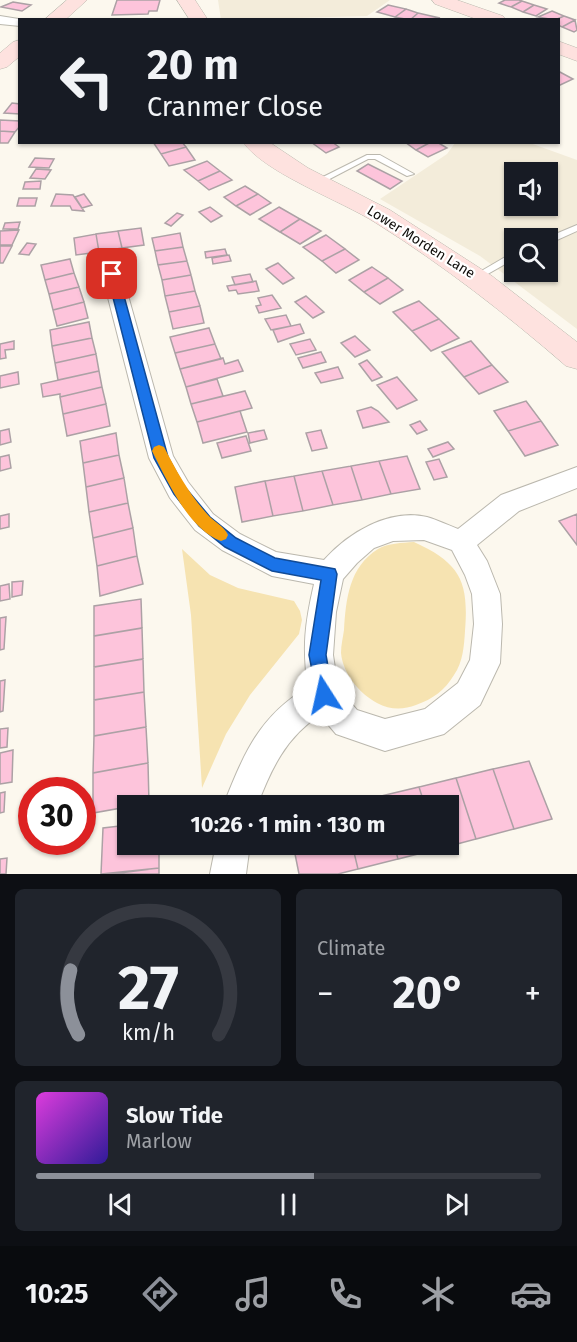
<!DOCTYPE html>
<meta charset="utf-8">
<style>
body{margin:0;font-family:"Fira Sans",sans-serif;background:#20242c;color:#f1f3f6;height:100vh;display:flex;flex-direction:column;font-size:22px;white-space:nowrap}
*{box-sizing:border-box;margin:0}
p{font-size:20px;color:#9ea1a6}
.icon{flex:none;width:33px;height:33px;fill:none;stroke:currentColor;stroke-width:2;stroke-linecap:round;stroke-linejoin:round}
.map{position:relative;height:874px;overflow:hidden}
.details{display:flex;flex-direction:column;gap:15px;padding:15px;background:#0d0f14;flex:1}
.details>*{flex:none}
.banner{position:absolute;left:18px;top:18px;width:542px;height:126px;border-radius:0px;box-shadow:0 2px 4px #0004;background:#171b24;color:#f1f3f6;overflow:hidden}
.tools{position:absolute;left:504px;top:162px;display:grid;gap:12px}
.tools a{display:grid;place-items:center;width:54px;height:54px;border-radius:0px;background:#171b24;box-shadow:0 2px 4px #0004;font-size:30px}
.speed{position:absolute;left:18px;top:777px;display:flex;gap:12px;font-size:30px;font-weight:700;text-align:center}
.speed>*{display:grid;place-content:center;width:78px;height:78px;border-radius:50%;background:#171b24;box-shadow:0 2px 4px #0004;line-height:1}
.speed .limit{border:9px solid #d22;background:#fff;color:#111}
.pin{position:absolute;display:grid;place-items:center;width:51px;height:51px;color:#fff;margin:-26px;border-radius:12px;box-shadow:0 3px 9px #0006}
.me{position:absolute;width:66px;margin:-33px;rotate:350deg;stroke-linejoin:round;filter:drop-shadow(0 0 4px #0008)}
.turn{display:flex;align-items:center;gap:21px;height:126px;padding:0 30px;font-size:27px}
.turn .icon{width:78px;height:78px;stroke-width:2.5}
.turn b{display:block;font-size:42px;line-height:51px}
.big{font-size:45px;font-weight:700;line-height:1.1}
.details .widget{flex:1;display:flex;flex-direction:column;justify-content:center;gap:9px;min-width:0;padding:0 21px;border-radius:9px;background:#20242c}
.details .dial{align-items:center;gap:0}
.dial svg{height:156px;overflow:visible;fill:none;stroke:#363941;stroke-width:7;stroke-linecap:round;text-anchor:middle}
.dial text{fill:#f1f3f6;stroke:none}
.song{display:flex;align-items:center;gap:18px}
.cover{width:72px;height:72px;border-radius:9px;background:linear-gradient(135deg,hsl(300 70% 55%),hsl(250 70% 35%))}
.played{height:6px;border-radius:3px;background:linear-gradient(90deg,#8c9099 55%,#363941 55%)}
.keys{display:flex;justify-content:space-around;direction:ltr}
.heat{display:flex;justify-content:space-between;align-items:center;font-size:33px;direction:ltr}
.details .tiles{flex:1;display:grid;gap:15px;grid-template-columns:1fr 1fr}
.widget:last-child{grid-column:span 2}
.trip{position:absolute;left:117px;top:795px;width:342px;height:60px;border-radius:0px;background:#171b24;box-shadow:0 2px 4px #0004;font-weight:700;line-height:60px;text-align:center}
.tabs{display:flex;height:96px;justify-content:space-around;align-items:center;background:#090b0e;color:#9ea1a6}
.tabs .icon{width:42px;height:42px}
.tabs .current{color:#8c9099}
.tabs b{font-size:27px;color:#f1f3f6}
.map>svg:first-child{display:block}
</style>
<div class="map">
<svg width="577" height="874" viewBox="0 0 577 874">
<rect width="100%" height="100%" fill="#fcf8ee"/>
<path fill="#f3ecda" fill-rule="evenodd" d="M218,0H390L367,16L221,20Z
M455,143H530L577,160V329L480,256L380,199L447,154ZM514,172H548V206H514ZM514,238H548V272H514Z"/>
<path fill="#f6e3b1" d="M414,542C460,563 469,581 465,631C464,646 463,662 454,675C445,690 433,699 416,705C403,710 390,710 377,703C359,693 343,674 341,653C341,645 343,637 344,630C346,599 349,567 378,549C388,543 402,543 414,542Z
M182,549L210,575L238,588L294,601L300,611L302,620L299,634L250,695L226,734L202,788L191,615Z"/>
<path fill="#fdc4db" stroke="#aca1a5" stroke-width="1.5" d="M117,0H160L157,11H149L148,14L112,15Z
M505,0H519L522,1L511,7L499,3Z
M522,1L534,5L523,12L511,7Z
M13,2L31,5L22,11L1,7Z
M388,5L406,9L395,17L377,12Z
M534,5L547,9L536,16L523,12Z
M406,9L418,13L410,20L395,17Z
M552,11L564,16L555,20L538,17Z
M418,13L440,18L410,20Z
M564,16L575,20L562,27L558,25V20H555Z
M575,20L577,30L574,32L562,27Z
M558,71L573,79L558,86Z
M12,103L20,104V114L4,113Z
M0,120L20,121V126L15,132L0,131Z
M0,131L15,132L8,143H0Z
M153,142H182L186,147L161,154Z
M311,142H332L339,147L326,153Z
M405,142H431L416,150Z
M431,142H437L447,148L428,157L416,150Z
M186,147L195,160L169,166L161,154Z
M35,158L54,159L49,168L29,167Z
M207,161L220,171L198,181L184,170Z
M368,164L402,181L390,189L357,171Z
M36,169L51,170L45,179L30,178Z
M220,171L232,180L209,190L198,181Z
M41,181L40,189H23L25,182Z
M245,186L258,194L236,206L224,197Z
M56,194L73,195L84,211L72,210L70,206H51Z
M84,194L92,205L82,208L75,197Z
M258,194L271,203L250,215L236,206Z
M19,198H37L35,206H17Z
M210,207L222,216L211,222L199,212Z
M279,207L300,219L280,232L259,219Z
M177,213L183,215L171,226L165,223Z
M300,219L321,231L300,244L280,232Z
M20,222L18,229H3L5,223Z
M141,228L144,245L122,248L118,231Z
M19,230L12,245H0V231Z
M118,231L122,248L99,252L96,234Z
M180,233L183,247L155,251L152,238Z
M96,234L99,252L76,255L74,238Z
M326,235L345,249L322,261L303,247Z
M27,243L36,244L29,255L19,254Z
M0,246H12L3,263H0Z
M183,247L187,261L158,265L155,251Z
M225,249L227,255L206,258L205,252Z
M345,249L359,260L336,273L322,261Z
M229,255L231,261L213,264L212,258Z
M70,259L74,273L45,280L41,265Z
M187,261L191,275L162,280L158,265Z
M278,263L294,278L283,284L266,269Z
M372,267L388,278L364,292L349,280Z
M74,273L79,287L49,294L45,280Z
M250,274L253,282L235,285L232,277Z
M191,275L195,291L165,296L162,280Z
M388,278L403,290L380,304L364,292Z
M256,281L259,291L238,294L236,290L229,291L227,286Z
M79,287L84,302L53,310L49,294Z
M195,291L200,306L169,312L165,296Z
M272,295L281,308L259,313L256,306L261,305L258,298Z
M306,296L324,312L313,318L295,302Z
M419,301L439,319L412,331L393,312Z
M84,302L88,318L57,326L53,310Z
M200,306L204,323L173,329L169,312Z
M286,315L291,326L271,330L265,319Z
M439,319L459,338L431,351L412,331Z
M89,322L92,338L52,346L50,330Z
M300,324L304,333L278,342L273,330Z
M209,328L215,344L175,353L170,337Z
M355,336L370,350L355,357L341,343Z
M92,338L96,354L55,363L52,346Z
M310,339L316,350L296,355L290,344Z
M14,341V349L5,350L6,358L0,359V344Z
M471,341L492,365L464,377L442,352Z
M215,344L221,359L180,369L175,353Z
M321,352L326,362L303,368L298,358Z
M96,354L99,371L58,380L55,363Z
M223,358L225,364L238,360L243,371L186,387L180,369Z
M367,360L382,377L372,381L359,364Z
M492,365L508,382L479,394L464,377Z
M338,367L343,378L321,383L315,373Z
M99,371L102,387L60,397V394L43,397L41,384Z
M18,372L19,384L0,388V376Z
M397,377L417,400L397,409L377,385Z
M217,379L223,396L191,404L186,387Z
M102,387L106,404L63,414L60,397Z
M245,391L252,408L197,422L191,404Z
M526,401L541,421L508,431L494,411Z
M106,404L110,426L67,436L63,414Z
M371,407L378,411L389,422L363,428L357,411Z
M240,411L247,432L203,443L197,422Z
M420,421L427,430L417,434L410,425Z
M541,421L558,445L525,456L508,431Z
M9,429L11,442L0,445V431Z
M264,430L267,439L250,443L248,433Z
M321,430L327,448L312,451L306,433Z
M116,433L119,455L83,463L80,441Z
M246,436L251,451L222,458L217,443Z
M448,442L454,449L433,457L428,449Z
M9,455L11,468L0,471V457Z
M119,455L124,478L86,487L83,463Z
M407,456L420,489L391,494L379,461Z
M439,459L447,477L434,480L426,462Z
M379,461L391,494L362,500L351,466Z
M351,466L362,500L333,505L322,471Z
M322,471L333,505L303,511L294,476Z
M294,476L303,511L273,516L265,481Z
M124,478L128,503L89,512L86,487Z
M265,481L273,516L242,522L235,487Z
M128,503L133,528L93,538L89,512Z
M9,514V527L0,529V516Z
M577,514V545L559,521Z
M133,528L137,556L97,566L93,538Z
M137,556L143,584L100,596L97,566Z
M23,581L22,595L12,597V582Z
M9,584L10,599L0,601V586Z
M141,599L142,628L94,636V606Z
M6,617L4,649L0,650V618Z
M142,628L143,659L94,667V636Z
M143,659L144,692L94,700V667Z
M5,680L3,711L0,712V681Z
M144,692L146,727L94,736V700Z
M146,727L148,763L93,773L94,736Z
M8,728L7,747L0,748V729Z
M13,750L12,782L0,784V753Z
M529,761L552,819L514,829L493,769Z
M148,763L149,803L93,813V773Z
M493,769L514,829L476,839L456,778Z
M456,778L476,839L438,849L436,844H448V806H425L419,787Z
M419,787L425,806H384L381,796Z
M5,792L4,812L0,813V793Z
M381,796L384,806H343Z
M128,825V844H159V868L101,874L103,828Z
M293,844H352L358,869L338,874H299Z
M352,844H394L398,859L358,869Z
M394,844H436L438,849L398,859Z
M7,858L6,874H0V859Z
M159,868V874H112Z"/>
<g fill="none" stroke-linecap="round" stroke-linejoin="round">
<g stroke="#bbb8ae" stroke-width="2">
<path id="lane" d="M367,155H380L414,174L407,176L375,159H368L320,184L313,182Z
M577,225V231L548,244V238H546Z
M514,252V259L479,279L476,280L471,277Z"/>
</g>
<g stroke="#bbb8ae" stroke-width="2">
<path id="street" d="M0,16L25,20H20V26L0,24Z
M112,268L119,269L122,274L173,456L188,482L213,514L240,534L276,552L324,560C348,533 389,508 427,517C437,520 448,525 458,529L501,495L577,467V488L519,511L477,545L487,561L500,594L502,624L500,663L480,705L444,734L385,751L336,734L320,715C286,737 271,769 257,806H223C244,754 258,717 308,687C302,648 305,623 314,584L272,576L222,550L195,530L170,498L149,458L102,274L105,269ZM424,540L452,550L465,575L472,594L474,624L470,660L458,683L425,709L385,719L357,710L338,688L333,655L336,612L343,579L357,563L374,548L393,541Z
M216,844H250L246,874H210Z"/>
</g>
<g stroke="#bbb8ae" stroke-width="1">
<path id="secondary" d="M67,0H87L65,20H44Z
M177,0H195L208,20H190Z
M432,0H457L503,16L506,20H479L435,4Z
M20,40V56L7,67L0,69V53L13,42Z
M558,41L577,48V61L558,54Z
M243,142H269L308,168L390,210L492,276L577,342V369L566,366C506,314 443,265 376,223C342,201 264,173 243,142Z"/>
</g>
<use href="#lane" fill="#fff" fill-rule="evenodd"/>
<use href="#street" fill="#fff" fill-rule="evenodd"/>
<use href="#secondary" fill="#fee2df" fill-rule="evenodd"/>
</g>
<path fill="#1a73e8" stroke="#114b97" stroke-width="1.5" d="M112,271L118,274L168,457L184,486L210,517L236,538L275,558L335,569L337,574L326,655L333,695L331,701L324,704L318,701L309,655L321,580L272,571L225,547L199,526L174,494L154,458L107,274Z"/>
<path fill="#f59e0b" d="M159,445L164,447C177,472 189,494 208,515C214,522 224,526 228,535L226,539L221,541C188,529 167,480 152,451L154,447Z"/>
<g text-anchor="middle" dominant-baseline="central" stroke-width="4.5" stroke-linejoin="round" paint-order="stroke">
<g font-size="14" fill="#0f0d0a" stroke="#fff">
<text transform="translate(421 242) rotate(32)">Lower Morden Lane</text>
</g>
</g>
</svg>
<div class="tools">
<a><svg class="icon" aria-label="sound" viewBox="0 0 24 24"><path d="M4 9h4l5-4v14l-5-4H4zM17 9q2 3 0 6"/></svg></a>
<a><svg class="icon" aria-label="search" viewBox="0 0 24 24"><circle cx="10" cy="10" r="6"/><path d="M15 15l6 6"/></svg></a>
</div>
<div class="speed"><div class="limit">30</div></div>
<div class="pin" style="left:112px;top:274px;background:#d93025"><svg class="icon" aria-label="arrive" viewBox="0 0 24 24"><path d="M6 21V4h12l-3 4 3 4H6"/></svg></div>
<svg class="me" style="left:324px;top:695px" viewBox="-20 -20 40 40"><circle r="19" fill="#fff"/><path d="M0-13L10 11 0 6-10 11z" fill="#1a73e8"/></svg>
<div class="trip">10:26 · 1 min · 130 m</div>
<div class="banner">
<div class="turn"><svg class="icon" aria-label="left" viewBox="0 0 24 24"><path d="M17 20v-9H6M10 6l-5 5 5 5"/></svg><div><b>20 m</b>Cranmer Close</div></div>
</div>
</div>
<section class="details">
<div class="tiles">
<div class="widget dial"><svg viewBox="0 0 100 80">
<path d="M14 69A42 42 0 1 1 86 69"/>
<path d="M14 69A42 42 0 0 1 10 36" stroke="#8c9099"/>
<text x="50" y="56" font-size="32" font-weight="700">27</text>
<text x="50" y="72" font-size="11">km/h</text>
</svg></div>
<div class="widget"><p>Climate</p>
<div class="heat"><a>−</a><b class="big">20°</b><a>+</a></div>
</div>
<div class="widget">
<div class="song"><i class="cover"></i><div><b>Slow Tide</b><p>Marlow</p></div></div>
<div class="played"></div>
<div class="keys"><svg class="icon" aria-label="previous" viewBox="0 0 24 24"><path d="M18 5L8 12l10 7zM5 5v14"/></svg><svg class="icon" aria-label="pause" viewBox="0 0 24 24"><path d="M8 5v14M16 5v14"/></svg><svg class="icon" aria-label="next" viewBox="0 0 24 24"><path d="M6 5l10 7-10 7zM19 5v14"/></svg></div>
</div>
</div>
</section>
<nav class="tabs">
<b>10:25</b>
<svg class="icon current" aria-label="directions" viewBox="0 0 24 24"><path d="M12 3l9 9-9 9-9-9zM9 14v-3h6M13 9l2 2-2 2"/></svg>
<svg class="icon" aria-label="music" viewBox="0 0 24 24"><path d="M9 18V5l10-2v13"/><circle cx="6" cy="18" r="3"/><circle cx="16" cy="16" r="3"/></svg>
<svg class="icon" aria-label="phone" viewBox="0 0 24 24"><path d="M5 4h4l2 5-3 2q2 4 5 5l2-3 5 2v4C11 20 4 13 5 4z"/></svg>
<svg class="icon" aria-label="climate" viewBox="0 0 24 24"><path d="M12 3v18M4 7l16 10M4 17L20 7"/></svg>
<svg class="icon" aria-label="car" viewBox="0 0 24 24"><path d="M5 17H2v-5l4-1 3-4h7l3 4 3 1v5h-3M9 17h6M6 11h13"/><circle cx="7" cy="17" r="2"/><circle cx="17" cy="17" r="2"/></svg>
</nav>
